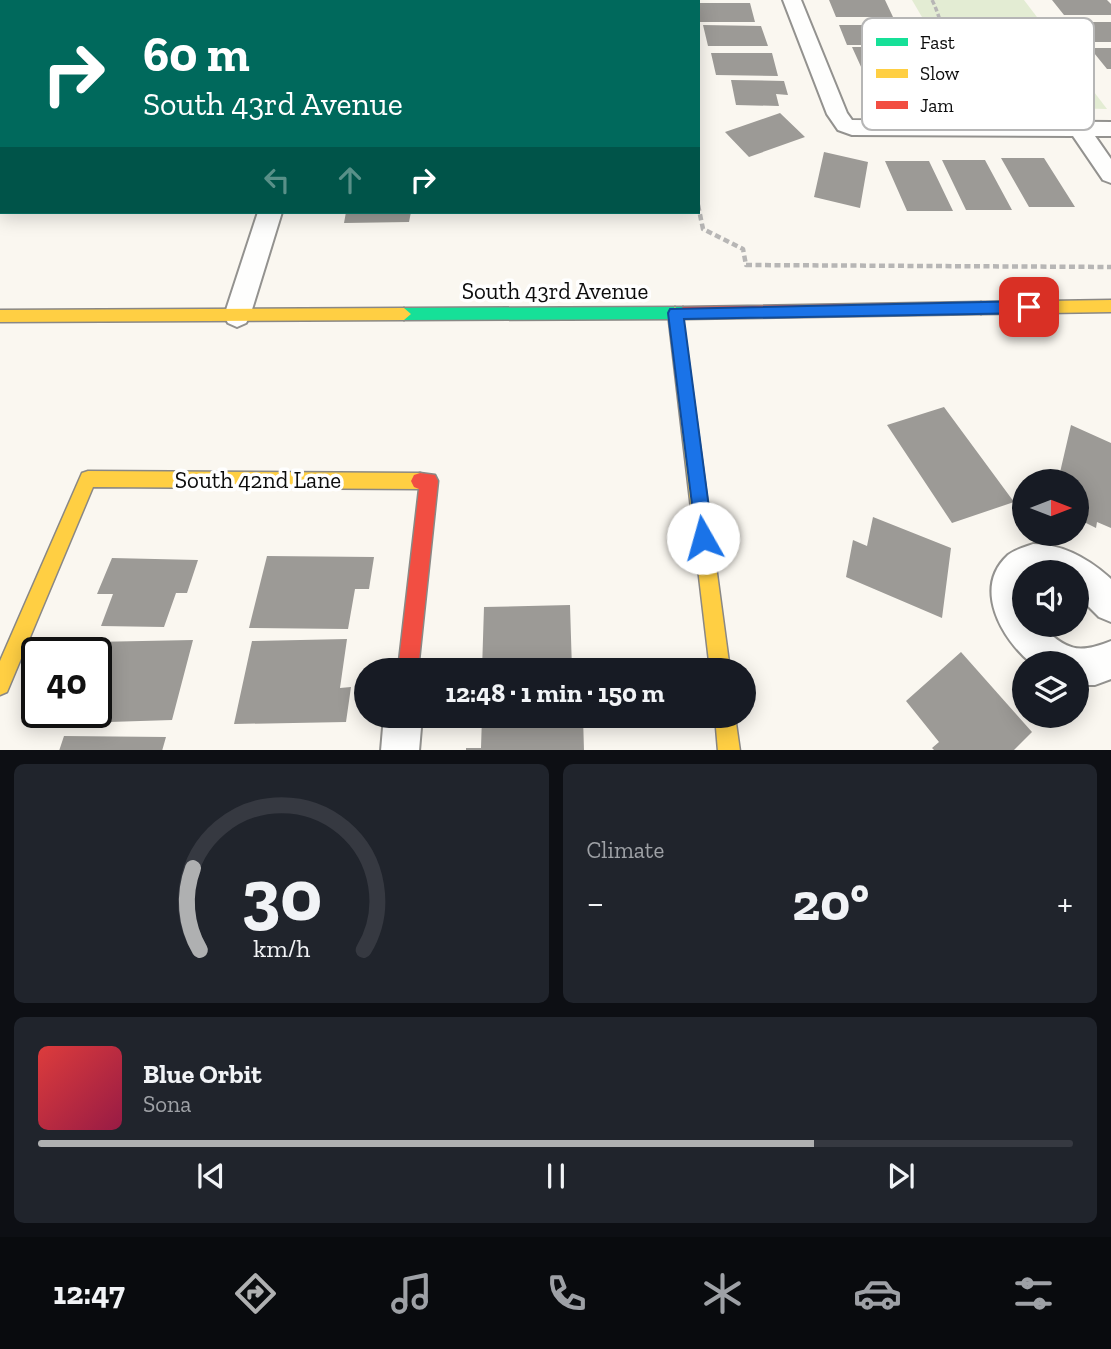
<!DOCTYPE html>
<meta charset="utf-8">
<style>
body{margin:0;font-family:"Zilla Slab",serif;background:#20242c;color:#f1f3f6;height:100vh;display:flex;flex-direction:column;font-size:26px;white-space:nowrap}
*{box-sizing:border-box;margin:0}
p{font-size:23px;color:#9ea1a6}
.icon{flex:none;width:38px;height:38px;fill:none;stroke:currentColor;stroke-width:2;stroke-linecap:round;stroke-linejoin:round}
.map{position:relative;height:750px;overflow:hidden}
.drawer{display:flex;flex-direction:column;gap:14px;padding:14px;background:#0d0f14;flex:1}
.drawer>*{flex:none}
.hud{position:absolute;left:0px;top:0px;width:700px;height:214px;box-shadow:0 4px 18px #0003;background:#00695c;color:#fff;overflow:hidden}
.needle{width:46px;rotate:90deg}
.controls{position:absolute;left:1012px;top:469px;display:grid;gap:14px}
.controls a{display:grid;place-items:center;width:77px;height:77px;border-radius:50%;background:#171b24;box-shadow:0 4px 18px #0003;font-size:35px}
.speed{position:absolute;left:21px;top:637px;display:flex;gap:14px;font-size:35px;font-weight:700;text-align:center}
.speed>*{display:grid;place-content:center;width:91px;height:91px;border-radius:50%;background:#171b24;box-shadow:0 4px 18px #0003;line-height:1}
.speed .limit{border:4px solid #111;border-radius:10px;background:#fff;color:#111}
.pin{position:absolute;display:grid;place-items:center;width:60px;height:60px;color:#fff;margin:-30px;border-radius:14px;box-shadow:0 4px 10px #0006}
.me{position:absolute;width:77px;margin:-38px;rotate:353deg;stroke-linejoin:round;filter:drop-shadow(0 0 5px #0008)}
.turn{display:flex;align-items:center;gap:24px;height:147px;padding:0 28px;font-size:32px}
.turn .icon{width:91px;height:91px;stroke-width:2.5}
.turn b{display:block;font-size:49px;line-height:60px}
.lanes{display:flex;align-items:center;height:66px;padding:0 28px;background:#0003;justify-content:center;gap:35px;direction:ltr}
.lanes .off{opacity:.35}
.big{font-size:52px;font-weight:700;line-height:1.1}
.drawer .card{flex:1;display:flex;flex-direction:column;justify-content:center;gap:10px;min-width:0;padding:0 24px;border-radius:10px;background:#20242c}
.drawer .dial{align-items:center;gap:0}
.dial svg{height:182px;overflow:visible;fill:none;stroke:#363941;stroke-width:7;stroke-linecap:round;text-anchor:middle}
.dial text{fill:#f1f3f6;stroke:none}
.song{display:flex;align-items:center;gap:21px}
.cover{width:84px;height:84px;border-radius:10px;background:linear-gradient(135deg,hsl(0 70% 55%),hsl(340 70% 35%))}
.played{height:7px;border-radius:4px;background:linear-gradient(90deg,#afb0b1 75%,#363941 75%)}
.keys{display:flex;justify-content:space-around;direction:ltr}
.heat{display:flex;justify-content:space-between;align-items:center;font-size:38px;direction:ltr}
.drawer .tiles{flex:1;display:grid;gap:14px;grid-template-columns:1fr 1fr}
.card:last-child{grid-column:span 2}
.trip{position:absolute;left:354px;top:658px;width:402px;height:70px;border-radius:35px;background:#171b24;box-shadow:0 4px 18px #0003;font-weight:700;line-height:70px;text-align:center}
.menu{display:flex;height:112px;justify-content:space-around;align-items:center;background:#090b0e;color:#9ea1a6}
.menu .icon{width:49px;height:49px}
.menu .selected{color:#afb0b1}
.menu b{font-size:32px;color:#f1f3f6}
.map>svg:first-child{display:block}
</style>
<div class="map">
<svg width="1111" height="751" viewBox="0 0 1111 751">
<rect width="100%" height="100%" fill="#faf7f0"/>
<path fill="#e3ecd3" d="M912,0H1024L1107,109L974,106Z"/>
<path fill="#9c9a96" d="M829,0H885L893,17H836Z
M1052,0H1107L1111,4V15H1064Z
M698,3H750L755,22H698Z
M1065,22H1111V42H1081Z
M703,25L761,26L768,46H708Z
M839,25H897L907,45H847Z
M852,47H913L924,69H862Z
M1090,48H1111V69H1107Z
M711,53H772L778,76L716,75Z
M731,80L784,81L788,95L776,94L779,106L736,105Z
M780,113L805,137L749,157L725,132Z
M824,152L868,162L860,208L814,197Z
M1001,158H1044L1075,207H1029Z
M942,160H985L1012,210H966Z
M885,161H929L953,211H907Z
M346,212H411L409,222L344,223Z
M944,407L1014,502L952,523L887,425Z
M1071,425L1111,443V528L1097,522L1096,528L1076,518V481H1058Z
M873,517L951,548L942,618L846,577L853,540L867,546Z
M267,556L374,557L369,589H355L348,629L249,628Z
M112,558L198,560L187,593H176L164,627L101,626L113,594H97Z
M570,605L572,670H482L484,607Z
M347,639L340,688L351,687L346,722L234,724L252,641Z
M193,640L172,720L46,724L50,712H96V653H88L92,642Z
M961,652L1032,732L1013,751H935L932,748L939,742L906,701Z
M482,716H583L584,751H466V748H481Z
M64,736L166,737L162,751H59Z"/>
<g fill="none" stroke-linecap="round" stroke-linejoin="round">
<g stroke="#93928f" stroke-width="4">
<path id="street" d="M329,0H347L328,2Z
M783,0H801L847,113L852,120L1111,122V136H1095L1111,159V183L1103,180L1073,136L852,135L838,130L827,114Z
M258,212H282L250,316L246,323L237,327L228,323L224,316Z
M1033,544C1063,544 1089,559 1111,579V622L1099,617L1076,594V572H1024V625H1041C1066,651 1079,654 1111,641V679L1095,685H1076V663H1031C1002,639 972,588 1008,555C1014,550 1025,547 1033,544Z
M384,716H422L419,751H381Z"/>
</g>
<g stroke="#8a8885" stroke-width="3">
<path id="fast" d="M683,307L690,313L683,319L404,320L397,314L404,308Z"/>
</g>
<g stroke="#8a8885" stroke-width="3">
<path id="slow" d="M1111,300V312L981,314L974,308L981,302Z
M675,307L682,313L730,670H710L668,313Z
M404,308L411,314L404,320L0,322V310Z
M88,471L420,473L426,475L429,481L426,487L420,489L93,487L7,692L0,695V661L82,473Z
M715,716H735L740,751H718Z"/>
</g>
<g stroke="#8a8885" stroke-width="3">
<path id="jam" d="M981,302L988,308L981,314L683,319L676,313L683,307Z
M420,473L435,475L438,481L418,670H398L419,489L414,487L411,481L414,475Z"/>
</g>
<path stroke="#b7b6b5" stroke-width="3.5" stroke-dasharray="5 2.5" stroke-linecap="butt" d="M932,0C940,15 941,31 952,45C973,72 1010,82 1033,108"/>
<path stroke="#b7b6b5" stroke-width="4.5" stroke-dasharray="6 3.5" stroke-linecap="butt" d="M698,205L703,229L743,249L746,265L1111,267"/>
<use href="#street" fill="#fefefd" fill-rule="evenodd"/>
<use href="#fast" fill="#16e098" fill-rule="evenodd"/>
<use href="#slow" fill="#ffcf43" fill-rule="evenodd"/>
<use href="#jam" fill="#f24e42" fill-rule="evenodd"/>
</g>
<path fill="#1a73e8" stroke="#114b97" stroke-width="2" d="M1029,301L1037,307L1029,313L684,319L713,538L710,544L703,547L697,544L668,313L670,309Z"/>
<g text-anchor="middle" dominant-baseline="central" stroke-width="7" stroke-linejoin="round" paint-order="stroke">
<g font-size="23" fill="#0c0c0c" stroke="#fff">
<text x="555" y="291">South 43rd Avenue</text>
<text x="258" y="480">South 42nd Lane</text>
</g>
</g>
<rect x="862" y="18" width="232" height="112" rx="10" fill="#fff" stroke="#b6b6b6" stroke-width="2"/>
<rect x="876" y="38" width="32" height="8" fill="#16e098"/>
<rect x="876" y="69" width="32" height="9" fill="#ffcf43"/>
<rect x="876" y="101" width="32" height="8" fill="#f24e42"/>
<g font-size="19" fill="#0c0c0c">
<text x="920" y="49">Fast</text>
<text x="920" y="80">Slow</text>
<text x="920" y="112">Jam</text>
</g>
</svg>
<div class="controls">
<a><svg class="needle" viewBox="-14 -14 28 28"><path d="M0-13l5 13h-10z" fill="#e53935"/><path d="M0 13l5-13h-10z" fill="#9ea1a6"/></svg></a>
<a><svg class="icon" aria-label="sound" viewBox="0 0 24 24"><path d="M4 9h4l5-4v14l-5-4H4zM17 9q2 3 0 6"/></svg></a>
<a><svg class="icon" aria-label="layers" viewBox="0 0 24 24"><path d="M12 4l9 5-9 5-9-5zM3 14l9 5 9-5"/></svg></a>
</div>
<div class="speed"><div class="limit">40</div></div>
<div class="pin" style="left:1029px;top:307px;background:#d93025"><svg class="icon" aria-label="arrive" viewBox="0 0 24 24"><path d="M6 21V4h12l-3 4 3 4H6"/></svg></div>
<svg class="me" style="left:703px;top:538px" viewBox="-20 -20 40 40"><circle r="19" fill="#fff"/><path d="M0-13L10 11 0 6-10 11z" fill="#1a73e8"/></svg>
<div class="trip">12:48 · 1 min · 150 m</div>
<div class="hud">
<div class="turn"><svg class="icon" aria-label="right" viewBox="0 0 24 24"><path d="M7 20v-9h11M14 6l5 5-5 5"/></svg><div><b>60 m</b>South 43rd Avenue</div></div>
<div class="lanes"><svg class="icon off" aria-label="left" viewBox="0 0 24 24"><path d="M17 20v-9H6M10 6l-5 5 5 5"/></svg><svg class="icon off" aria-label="ahead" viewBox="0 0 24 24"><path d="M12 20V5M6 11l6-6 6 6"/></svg><svg class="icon" aria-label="right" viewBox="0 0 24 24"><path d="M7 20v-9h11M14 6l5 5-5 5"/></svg></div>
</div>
</div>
<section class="drawer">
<div class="tiles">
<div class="card dial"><svg viewBox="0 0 100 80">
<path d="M14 69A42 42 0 1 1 86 69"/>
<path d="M14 69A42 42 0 0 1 11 33" stroke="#afb0b1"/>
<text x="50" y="56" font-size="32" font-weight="700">30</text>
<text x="50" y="72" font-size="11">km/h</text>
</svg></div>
<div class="card"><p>Climate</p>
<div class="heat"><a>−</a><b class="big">20°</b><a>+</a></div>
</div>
<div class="card">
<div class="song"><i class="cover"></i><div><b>Blue Orbit</b><p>Sona</p></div></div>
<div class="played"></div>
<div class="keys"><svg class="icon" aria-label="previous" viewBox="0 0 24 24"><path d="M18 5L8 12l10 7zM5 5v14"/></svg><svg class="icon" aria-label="pause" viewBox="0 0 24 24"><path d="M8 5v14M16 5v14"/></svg><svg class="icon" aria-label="next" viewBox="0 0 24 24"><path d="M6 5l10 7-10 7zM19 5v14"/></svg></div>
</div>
</div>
</section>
<nav class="menu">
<b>12:47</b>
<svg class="icon selected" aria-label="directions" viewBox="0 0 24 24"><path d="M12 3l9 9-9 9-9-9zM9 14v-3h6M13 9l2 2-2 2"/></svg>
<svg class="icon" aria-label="music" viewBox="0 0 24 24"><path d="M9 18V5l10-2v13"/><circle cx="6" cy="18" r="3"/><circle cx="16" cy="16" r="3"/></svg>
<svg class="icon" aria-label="phone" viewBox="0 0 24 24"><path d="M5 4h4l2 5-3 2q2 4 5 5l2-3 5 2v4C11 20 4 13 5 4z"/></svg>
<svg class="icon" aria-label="climate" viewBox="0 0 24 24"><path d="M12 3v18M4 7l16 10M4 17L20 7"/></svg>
<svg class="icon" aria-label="car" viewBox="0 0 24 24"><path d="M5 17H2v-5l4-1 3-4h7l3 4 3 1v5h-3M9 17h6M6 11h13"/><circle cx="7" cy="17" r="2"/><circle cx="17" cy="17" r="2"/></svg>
<svg class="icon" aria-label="filters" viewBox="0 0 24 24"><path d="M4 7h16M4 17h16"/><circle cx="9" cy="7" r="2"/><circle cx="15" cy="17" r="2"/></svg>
</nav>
